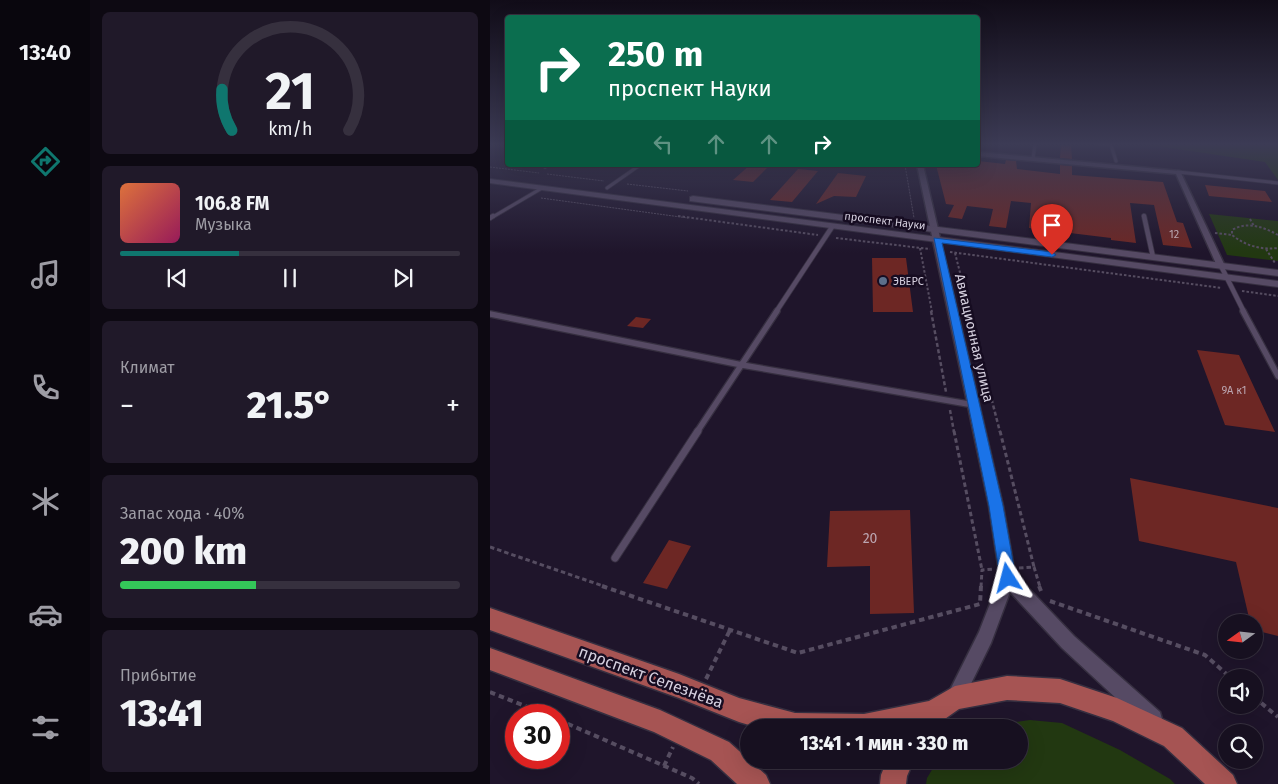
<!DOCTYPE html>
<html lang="ru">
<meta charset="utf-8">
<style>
body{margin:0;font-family:"Fira Sans",sans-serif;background:#201929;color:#f1f3f6;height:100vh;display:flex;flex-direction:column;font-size:19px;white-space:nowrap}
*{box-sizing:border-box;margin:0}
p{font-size:16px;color:#9e9da5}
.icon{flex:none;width:28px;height:28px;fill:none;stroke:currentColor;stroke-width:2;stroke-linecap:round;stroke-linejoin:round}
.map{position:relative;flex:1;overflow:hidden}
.side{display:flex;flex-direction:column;gap:12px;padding:12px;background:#0d0912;width:400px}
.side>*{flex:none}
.hud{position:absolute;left:15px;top:15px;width:475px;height:152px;border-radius:5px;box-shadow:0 5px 20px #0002,0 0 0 1px #36303e;background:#0b6e4f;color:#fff;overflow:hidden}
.needle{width:32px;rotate:255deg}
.fabs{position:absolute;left:728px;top:614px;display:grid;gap:10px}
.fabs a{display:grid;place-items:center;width:45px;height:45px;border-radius:50%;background:#171020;box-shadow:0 5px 20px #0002,0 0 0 1px #36303e;font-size:25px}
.speed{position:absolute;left:15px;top:704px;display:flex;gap:10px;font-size:25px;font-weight:700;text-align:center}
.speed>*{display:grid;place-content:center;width:65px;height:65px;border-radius:50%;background:#171020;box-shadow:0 5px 20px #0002,0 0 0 1px #36303e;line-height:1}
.speed .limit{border:8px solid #d22;background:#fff;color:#111}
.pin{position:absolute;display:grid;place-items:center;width:42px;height:42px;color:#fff;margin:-51px -21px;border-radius:50% 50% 50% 0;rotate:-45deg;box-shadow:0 0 5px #0007}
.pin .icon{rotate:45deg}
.me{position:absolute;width:55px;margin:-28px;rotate:351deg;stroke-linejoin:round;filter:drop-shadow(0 0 4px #0008)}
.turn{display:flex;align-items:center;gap:18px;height:105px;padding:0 20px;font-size:22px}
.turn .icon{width:65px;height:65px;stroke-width:2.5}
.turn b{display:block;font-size:35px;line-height:42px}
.lanes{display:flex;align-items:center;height:48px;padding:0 20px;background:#0003;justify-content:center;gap:25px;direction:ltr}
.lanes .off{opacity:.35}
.big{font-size:38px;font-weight:800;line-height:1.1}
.side .card{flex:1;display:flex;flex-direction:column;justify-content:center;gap:8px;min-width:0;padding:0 18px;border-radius:8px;background:#201929}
.side .dial{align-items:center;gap:0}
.dial svg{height:130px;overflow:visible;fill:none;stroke:#36303e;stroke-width:7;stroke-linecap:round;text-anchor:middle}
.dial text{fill:#f1f3f6;stroke:none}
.song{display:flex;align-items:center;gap:15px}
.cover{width:60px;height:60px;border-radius:8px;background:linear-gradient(135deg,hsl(20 70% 55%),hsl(330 70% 35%))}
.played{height:5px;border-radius:2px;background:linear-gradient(90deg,#0f766e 35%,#36303e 35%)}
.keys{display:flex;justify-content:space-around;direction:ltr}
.heat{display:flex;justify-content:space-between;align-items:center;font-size:28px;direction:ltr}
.charge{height:8px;border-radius:4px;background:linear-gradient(90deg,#34c759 40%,#36303e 0)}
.trip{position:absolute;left:250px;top:719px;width:288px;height:50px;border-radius:25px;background:#171020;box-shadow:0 5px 20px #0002,0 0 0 1px #36303e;font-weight:800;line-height:50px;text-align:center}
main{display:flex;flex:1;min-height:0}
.tabs{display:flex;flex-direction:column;width:90px;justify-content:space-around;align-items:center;background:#09060d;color:#9e9da5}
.tabs .icon{width:35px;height:35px}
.tabs .selected{color:#0f766e}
.tabs b{font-size:22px;color:#f1f3f6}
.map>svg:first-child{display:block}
</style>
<main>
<nav class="tabs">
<b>13:40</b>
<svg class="icon selected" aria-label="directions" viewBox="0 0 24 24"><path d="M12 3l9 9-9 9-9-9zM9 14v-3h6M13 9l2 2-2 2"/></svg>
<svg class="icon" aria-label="music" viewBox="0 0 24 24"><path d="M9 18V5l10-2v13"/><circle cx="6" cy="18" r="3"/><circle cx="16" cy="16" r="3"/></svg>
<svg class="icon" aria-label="phone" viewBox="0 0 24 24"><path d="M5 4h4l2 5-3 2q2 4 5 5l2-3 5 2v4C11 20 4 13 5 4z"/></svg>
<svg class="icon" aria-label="climate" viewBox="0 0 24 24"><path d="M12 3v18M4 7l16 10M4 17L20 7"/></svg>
<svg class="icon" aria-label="car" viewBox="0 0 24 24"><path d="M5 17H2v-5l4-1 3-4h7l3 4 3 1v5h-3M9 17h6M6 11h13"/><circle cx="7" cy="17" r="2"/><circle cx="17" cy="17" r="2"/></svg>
<svg class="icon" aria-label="filters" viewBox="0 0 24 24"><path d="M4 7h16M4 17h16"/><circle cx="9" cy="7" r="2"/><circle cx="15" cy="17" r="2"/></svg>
</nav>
<section class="side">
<div class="card dial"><svg viewBox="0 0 100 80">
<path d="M14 69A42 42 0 1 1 86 69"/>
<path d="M14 69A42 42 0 0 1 8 44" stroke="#0f766e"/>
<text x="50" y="56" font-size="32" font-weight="700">21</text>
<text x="50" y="72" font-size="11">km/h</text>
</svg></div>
<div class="card">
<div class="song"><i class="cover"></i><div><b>106.8 FM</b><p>Музыка</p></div></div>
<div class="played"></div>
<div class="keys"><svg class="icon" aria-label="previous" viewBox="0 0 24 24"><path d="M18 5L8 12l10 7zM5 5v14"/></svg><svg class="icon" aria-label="pause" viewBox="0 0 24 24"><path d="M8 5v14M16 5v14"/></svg><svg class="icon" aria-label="next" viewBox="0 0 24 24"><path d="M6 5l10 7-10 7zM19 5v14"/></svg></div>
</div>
<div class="card"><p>Климат</p>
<div class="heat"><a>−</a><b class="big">21.5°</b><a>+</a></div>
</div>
<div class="card"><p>Запас хода · 40%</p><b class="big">200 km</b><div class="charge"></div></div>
<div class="card"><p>Прибытие</p><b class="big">13:41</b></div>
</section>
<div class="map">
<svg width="788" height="784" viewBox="0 0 788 784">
<rect width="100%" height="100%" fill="#1f152b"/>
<path fill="#223811" d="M646,143H788V180L775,162Z
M719,214L788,221V261L737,255Z
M540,720L572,723L630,750L680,779L685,784H436L437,778L448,760H529V728L488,727Z"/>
<path fill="#6d2724" d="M571,145L581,146L582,159L570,158Z
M516,160L526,161L527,169L570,174V165L582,166V175L673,182L687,222L693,223L702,248L673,245L664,205L640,203L646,243L621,240V238L539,228L541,203L521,201L516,228L499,226L503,209L477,206L472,219L458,217L464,205L456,204L446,165H488V161L515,164Z
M260,165H280L263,182L243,180Z
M308,169L328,171L302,202L280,200Z
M348,173L376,176L366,197L344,196L326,204Z
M715,185L775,191L782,202L719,196Z
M382,258H416L423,312H383Z
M146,317L161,319L153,328L137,326Z
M707,350L749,355L785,432L735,425Z
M640,478L788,508V636L764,630V622H760L746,562L649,541Z
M420,510L424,613L380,614V566L337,567L340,511Z
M179,540L201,546L177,589L153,583Z"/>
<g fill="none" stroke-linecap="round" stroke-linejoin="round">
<g stroke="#362f40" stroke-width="4.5">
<path id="service-far3" d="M607,143L621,145L626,161
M543,159L545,143
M55,167L57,165
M688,172L788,183
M117,188L150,165
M1,218L52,188"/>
</g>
<g stroke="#362f40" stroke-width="6">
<path id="service-far2" d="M654,216L663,257
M0,218L3,216
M731,266L754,312
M286,312L342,227"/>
</g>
<g stroke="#362f40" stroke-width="8">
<path id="service-far1" d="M753,311L788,376
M0,314L252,365L484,405
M207,432L287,311"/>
</g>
<g stroke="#362f40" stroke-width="9">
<path id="service" d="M125,558L208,431"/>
</g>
<g stroke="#362f40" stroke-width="3">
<path id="minor" d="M488,152L690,171L735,266L731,269L727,266L686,174L488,156Z
M427,165H433L513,506L525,574L584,636L670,712L672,719L670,726L663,728L656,726L572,648L520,592L501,643L471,704L465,707L459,704L456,698L489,632L510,578L499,506Z"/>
</g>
<g stroke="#362f40" stroke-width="2">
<path id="tertiary" d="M0,179L788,281V287L0,183Z
M203,196L788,270V276L200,201V197Z"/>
</g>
<g stroke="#362f40" stroke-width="3">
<path id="primary" d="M0,608L189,674L249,698L305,713L374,714L439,701L465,686L517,676L570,679L627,698L692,728L743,775L747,784H715L674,746L623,721L570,703L517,700L469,709L452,721L446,728H269L249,722L189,698L0,630Z
M0,648L170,710L239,742L276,775L280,784H247L221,760L164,732L0,670Z
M397,760H424L417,776L416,784H390L391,775Z"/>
</g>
<path stroke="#564d61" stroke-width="1" stroke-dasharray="2 1" stroke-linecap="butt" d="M415,165L424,218
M0,167L49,173
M57,174L114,181
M137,184L198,191
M51,198L198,218"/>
<path stroke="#564d61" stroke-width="2" stroke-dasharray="2.5 2" stroke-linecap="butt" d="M188,216L328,235
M760,219L764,226
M725,233L742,235
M788,235C774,227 757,221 742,230V235C756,246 771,250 788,248
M346,238L440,249
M430,248L442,312
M776,249L785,263
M460,252L732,288
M465,253L480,312
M752,291L788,296"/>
<path stroke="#564d61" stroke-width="2.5" stroke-dasharray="4 2.5" stroke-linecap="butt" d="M441,311L456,392
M479,311L510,432
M460,410L464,432"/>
<path stroke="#564d61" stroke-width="3" stroke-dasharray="4.5 3" stroke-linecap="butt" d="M464,431L492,570
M510,431L544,567
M0,547L116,587
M529,568L544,567L550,587
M491,587L492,570L504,569"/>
<path stroke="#564d61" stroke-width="4" stroke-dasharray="5.5 4" stroke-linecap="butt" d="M112,586L308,653L490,604L491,586
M549,586L551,591
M560,601L715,655L741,678
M216,679L240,630
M0,692L57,715
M764,697L788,717
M69,720L202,778L209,784
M174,766L183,747"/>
<use href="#service-far3" stroke="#564a64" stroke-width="3"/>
<use href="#service-far2" stroke="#564a64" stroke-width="4.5"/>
<use href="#service-far1" stroke="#564a64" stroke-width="5.5"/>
<use href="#service" stroke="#564a64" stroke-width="7"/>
<use href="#minor" fill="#564a64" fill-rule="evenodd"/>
<use href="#tertiary" fill="#564a64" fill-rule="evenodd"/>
<use href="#primary" fill="#a65453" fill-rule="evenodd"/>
</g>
<linearGradient id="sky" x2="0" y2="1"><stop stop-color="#110c18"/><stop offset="0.57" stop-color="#3c3b55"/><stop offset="1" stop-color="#3c3b55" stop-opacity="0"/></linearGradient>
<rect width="788" height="253" fill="url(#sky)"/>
<path fill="#1a73e8" stroke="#114b97" d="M444,238L562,252L566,255L562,257L452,243L513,506L526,578L523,583L518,585L512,583L510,578L499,506Z"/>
<circle fill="#5c6f8a" stroke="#160c21" stroke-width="2" cx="393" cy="281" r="5"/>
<g text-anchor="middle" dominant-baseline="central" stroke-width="5" stroke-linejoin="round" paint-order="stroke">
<g font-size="11" fill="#d5cfde" stroke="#160c21">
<text transform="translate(395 221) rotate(7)">проспект Науки</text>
</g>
<g font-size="11" fill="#bba5b0">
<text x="684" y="234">12</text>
<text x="744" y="390">9А к1</text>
</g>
<g font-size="11" fill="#d5cfde" stroke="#160c21" text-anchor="start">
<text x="403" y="281">ЭВЕРС</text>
</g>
<g font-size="14" fill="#d5cfde" stroke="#160c21">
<text transform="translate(484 338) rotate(77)">Авиационная улица</text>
</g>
<g font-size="14" fill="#bba5b0">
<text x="380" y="538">20</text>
</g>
<g font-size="16" fill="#d5cfde" stroke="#160c21">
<text transform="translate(161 677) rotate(20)">проспект Селезнёва</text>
</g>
</g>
</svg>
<div class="fabs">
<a><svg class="needle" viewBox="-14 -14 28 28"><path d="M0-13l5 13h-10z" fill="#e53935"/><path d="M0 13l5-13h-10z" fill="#9e9da5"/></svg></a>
<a><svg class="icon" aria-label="sound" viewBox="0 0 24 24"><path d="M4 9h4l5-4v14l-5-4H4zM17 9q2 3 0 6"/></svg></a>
<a><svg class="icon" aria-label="search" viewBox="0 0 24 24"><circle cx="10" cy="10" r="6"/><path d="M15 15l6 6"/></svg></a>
</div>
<div class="speed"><div class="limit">30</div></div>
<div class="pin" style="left:562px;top:255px;background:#d93025"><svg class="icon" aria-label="arrive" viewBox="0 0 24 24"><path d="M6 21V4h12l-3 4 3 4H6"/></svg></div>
<svg class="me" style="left:518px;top:578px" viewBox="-20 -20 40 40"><path d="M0-17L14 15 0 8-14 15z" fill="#1a73e8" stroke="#fff" stroke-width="4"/></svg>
<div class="trip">13:41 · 1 мин · 330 m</div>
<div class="hud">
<div class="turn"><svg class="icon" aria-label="right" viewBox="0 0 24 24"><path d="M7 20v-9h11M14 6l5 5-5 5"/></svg><div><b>250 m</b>проспект Науки</div></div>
<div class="lanes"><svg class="icon off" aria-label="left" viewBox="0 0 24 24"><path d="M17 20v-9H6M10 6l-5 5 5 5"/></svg><svg class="icon off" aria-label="ahead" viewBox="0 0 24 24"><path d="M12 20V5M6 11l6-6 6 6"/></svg><svg class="icon off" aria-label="ahead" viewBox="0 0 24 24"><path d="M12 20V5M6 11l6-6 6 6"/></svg><svg class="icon" aria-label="right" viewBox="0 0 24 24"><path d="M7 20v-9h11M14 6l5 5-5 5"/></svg></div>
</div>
</div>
</main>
